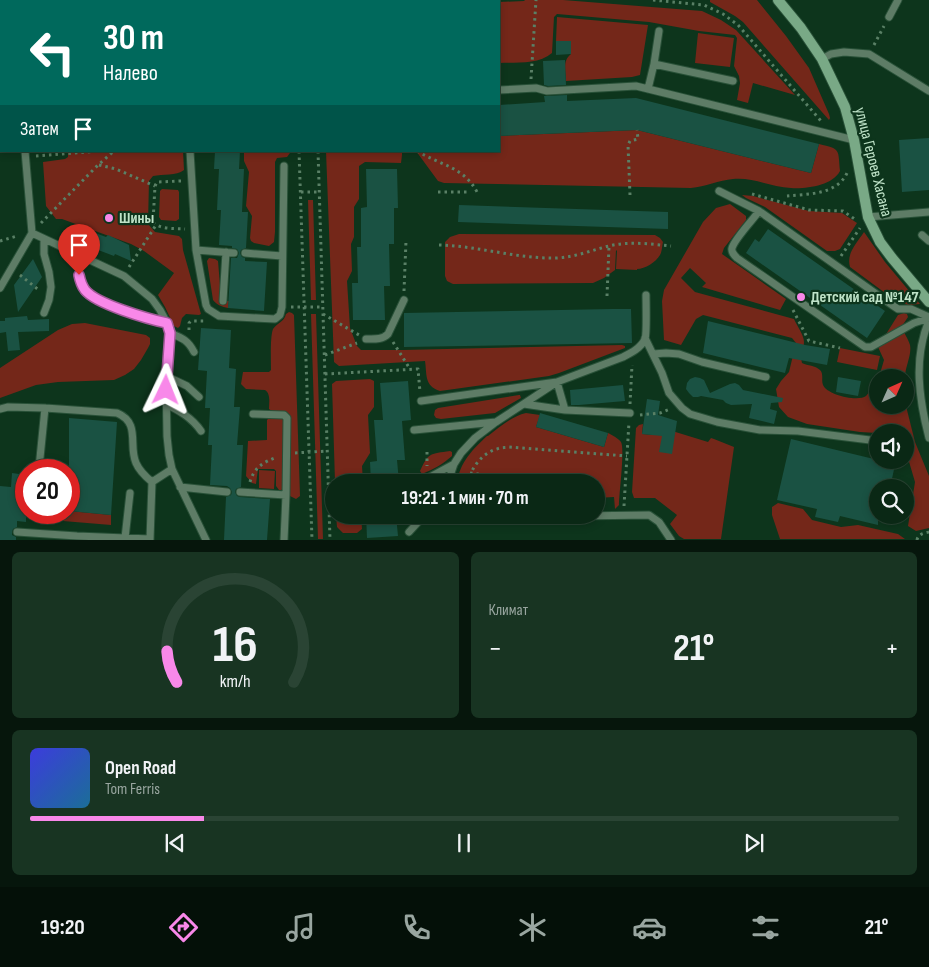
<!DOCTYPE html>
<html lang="ru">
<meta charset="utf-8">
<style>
body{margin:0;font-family:"Sofia Sans Condensed",sans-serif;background:#183422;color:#f1f3f6;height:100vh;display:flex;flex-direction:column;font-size:19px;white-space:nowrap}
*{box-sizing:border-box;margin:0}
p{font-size:16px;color:#99a6a0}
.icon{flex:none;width:28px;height:28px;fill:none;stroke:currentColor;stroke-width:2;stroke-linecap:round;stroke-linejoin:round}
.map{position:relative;height:540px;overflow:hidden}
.side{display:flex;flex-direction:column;gap:12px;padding:12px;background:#06160c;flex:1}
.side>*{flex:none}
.banner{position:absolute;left:0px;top:0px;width:500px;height:152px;box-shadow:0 2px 8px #0003,0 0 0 1px #2a4434;background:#00695c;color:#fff;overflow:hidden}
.needle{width:32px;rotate:45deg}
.controls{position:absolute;left:869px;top:369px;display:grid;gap:10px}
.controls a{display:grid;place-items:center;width:45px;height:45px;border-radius:50%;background:#0a2815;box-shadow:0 2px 8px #0003,0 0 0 1px #2a4434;font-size:25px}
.speed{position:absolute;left:15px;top:459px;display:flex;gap:10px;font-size:25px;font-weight:700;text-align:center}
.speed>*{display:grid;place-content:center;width:65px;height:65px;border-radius:50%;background:#0a2815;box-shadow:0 2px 8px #0003,0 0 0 1px #2a4434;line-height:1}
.speed .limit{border:8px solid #d22;background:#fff;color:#111}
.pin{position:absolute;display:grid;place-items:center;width:42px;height:42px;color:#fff;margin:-51px -21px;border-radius:50% 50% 50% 0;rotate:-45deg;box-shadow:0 0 5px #0007}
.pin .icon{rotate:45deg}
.me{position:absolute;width:55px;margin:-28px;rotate:2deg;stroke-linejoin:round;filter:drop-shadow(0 0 4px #0008)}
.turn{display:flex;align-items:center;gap:18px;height:105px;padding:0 20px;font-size:22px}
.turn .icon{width:65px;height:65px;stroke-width:2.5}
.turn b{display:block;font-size:35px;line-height:42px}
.then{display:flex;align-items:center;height:48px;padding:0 20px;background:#0003;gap:10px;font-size:19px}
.big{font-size:38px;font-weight:700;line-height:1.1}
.side .card{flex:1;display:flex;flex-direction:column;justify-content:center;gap:8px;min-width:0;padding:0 18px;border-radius:8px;background:#183422}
.side .dial{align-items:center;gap:0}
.dial svg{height:130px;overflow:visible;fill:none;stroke:#2a4434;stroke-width:7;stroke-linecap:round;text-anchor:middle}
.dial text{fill:#f1f3f6;stroke:none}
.song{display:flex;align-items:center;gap:15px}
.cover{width:60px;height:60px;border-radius:8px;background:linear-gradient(135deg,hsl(240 70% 55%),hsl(200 70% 35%))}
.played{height:5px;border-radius:2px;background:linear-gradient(90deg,#f888e9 20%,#2a4434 20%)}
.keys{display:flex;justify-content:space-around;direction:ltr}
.heat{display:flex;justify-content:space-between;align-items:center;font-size:28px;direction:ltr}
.side .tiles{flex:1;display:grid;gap:12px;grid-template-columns:1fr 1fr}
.card:last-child{grid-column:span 2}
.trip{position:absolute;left:325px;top:474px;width:280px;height:50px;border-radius:25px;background:#0a2815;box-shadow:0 2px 8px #0003,0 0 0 1px #2a4434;font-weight:700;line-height:50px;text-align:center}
.tabs{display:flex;height:80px;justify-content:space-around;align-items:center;background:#041008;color:#99a6a0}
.tabs .icon{width:35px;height:35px}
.tabs .selected{color:#f888e9}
.tabs b{font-size:22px;color:#f1f3f6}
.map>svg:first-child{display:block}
</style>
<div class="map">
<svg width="929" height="540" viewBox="0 0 929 540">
<rect width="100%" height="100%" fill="#0d351c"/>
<path fill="#742719" d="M525,0H563L702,11L721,20L736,30L795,95L753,83L748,103L737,100L740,83L739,76L734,66L737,38L735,35L699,31L649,22L557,14L554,17L552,53C538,65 517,62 499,63L500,41L499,2L524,1Z
M710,0H757L786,36L809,68L829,114L830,118L829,120L743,22L735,16L710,2Z
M557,17L648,25L640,75L632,77L566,81C566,71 562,61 571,54V41H556Z
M698,33L734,38L730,67L695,63Z
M637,130L811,173L819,144C841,149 838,149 840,171C832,186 806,189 791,188C771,187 753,177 733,179C719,180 705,187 691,188L444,183L438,181L416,151H499V136Z
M68,151H183L184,170C176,176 163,174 153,176L149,181L148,224L155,232L179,236L182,239L183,250L201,314L199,315L186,314L182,318L180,326L178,328L174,326L165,307L158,295L174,273L144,251L131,244L62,219H56L46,206L43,162L65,159L68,157Z
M244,151H290V153L287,157L277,158L275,162V232L274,242L269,246L254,243L251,241L250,238L252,216L246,206L249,172L244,161Z
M326,151H402V155L401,163L365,162L359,166V199L354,207V237L351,244L352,271L347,281L350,328L357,346L361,350H403L622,345L625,346V348L559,373L549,376L440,391C424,386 427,374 425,361L339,366L334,362Z
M162,189L178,190L179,192V219L176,221L161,220L159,217L160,191Z
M742,195L753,196L809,211L842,213L857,223L840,249L835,251H827L765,207L746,198Z
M308,200H313L316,300H311Z
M730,204L746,216V220L724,248L722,254L786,299L780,310L702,287L706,283L690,268L681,278L695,292L794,319C797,326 804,335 804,342C804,350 800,356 802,363C808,366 815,365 820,370C824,374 821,380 823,385C827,395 858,402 866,396C870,392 874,384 877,379L878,405H905V383L907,410L915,442L929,476V528L916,531L908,526L915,482L905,448V432L877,433L860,432L807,424L788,417L779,407L776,389L781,381L789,372L796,343L792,338L703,315L696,319L681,345L664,340L662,301L664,290L703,222L716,208Z
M864,232L885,262L920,304L908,305L896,301L850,267C846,253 857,243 864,232Z
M459,234L655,235L660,238L663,242C662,246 662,252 660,255C656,262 645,269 637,269V261V270L616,269L617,251L616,250L615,270L604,278L593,283L453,284L447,281L445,276V242L450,237Z
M209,258L215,259L218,261L221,297L224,301H229L228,308C222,307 217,305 213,300L207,261Z
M289,312L292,313L294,315L300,496L296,499L290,496L289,494V417L273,412L269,409C269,403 271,394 265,390L246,389L241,384L243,372H269L271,370C271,360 270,337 273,329C277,323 284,322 286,314Z
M904,313L907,314L908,317L902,326C904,334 908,338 910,345C912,355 905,367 905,377H879L884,360L878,347L898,315Z
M311,314H316L323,539H318Z
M85,323L146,335L150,338V344L148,348L141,360L134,369L125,375L114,380L58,382L36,385L0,398V368L58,330L72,324Z
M840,348L880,356L877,370L837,362Z
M370,379L374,381V407L368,415L370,453L362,466L363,482H335L332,384L336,381Z
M519,395H520L521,398L495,413L441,419L436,418L434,415L435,410L438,408Z
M526,413L540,415L536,427L604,447L608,433C612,435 618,438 621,442C625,449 619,494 619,505L615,509L614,497L596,498V482H458C458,464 474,448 487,436H488C500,427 512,416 526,413Z
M269,418H282L284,421L283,489L281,490H279L276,486V471L274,469H258L256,484L252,483L246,476L248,441L267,440V420Z
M643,424L642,434L654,435L656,426L708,442L711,438L714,439L734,447L721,539H684L679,536L670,524L677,515L655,498H634L632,492L636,428L639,425Z
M450,451L452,452V456C443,464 434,469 422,474L420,471C429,452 430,454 450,451Z
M259,470L275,471L274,489L259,488Z
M778,503L803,509L812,520L841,527L858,525L898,534L905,539H780L772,515V507Z
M69,511L111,515V525L63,521L64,513L69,512Z
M336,515H361L362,529L357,533H343L337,527Z"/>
<path fill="#1a5243" d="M556,41H571V54L556,55Z
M565,60L566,85L548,86L544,85L543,61Z
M567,95V101L636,98L819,144L811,173L637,130L499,136V105L545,102L544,96Z
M929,138V190L902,192L899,140Z
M215,151H240L239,169H244L242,212H248L246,248L241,250L240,253L242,257L245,258V261L267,262L264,311L228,308L231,258H237L239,253L237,249L232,248V246L219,245L221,210H217L219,169H214Z
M366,169H397L398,208H394V244H389L390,286H384L385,320H353L352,283H358L357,247H361V208L367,207Z
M459,205L668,212V229L458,222Z
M79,227L106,237L108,235L129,245L131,261L115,254L114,256L77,242L79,238L75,237Z
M768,229L885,311L867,338L746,253L755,239L759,242Z
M33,259L42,277L18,312L14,285Z
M612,309H631L632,343L404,347V313Z
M27,316L28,320L49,319V331L18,332L20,350L8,351L6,332L0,333V321H5V318Z
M708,321L805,345L830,349L827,365L789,358L785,373L703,353Z
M201,328L231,330L229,368L236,369L234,407H240L237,445H243L241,487L236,489L235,492L237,496L240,497L270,499L267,540H224L226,497L231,495L232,492L230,488L227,486L210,485L212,445H208L210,408H205L207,371L198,370Z
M695,377L700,378L704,380L710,393L730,384L735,383L739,385L743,390L783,398L782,402L771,403L770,409L777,411L774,424L749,418L752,404L731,405L726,403L723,400L701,396L698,397H693L689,393L686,389L687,383L690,379Z
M838,377L861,381L858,396L836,392Z
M408,381L411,420L402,421L405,460H397L399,482H371L370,462L377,461L374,420H383L380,383Z
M623,385L625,401L579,405H571L570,390Z
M647,399L660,401L658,415L677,421L672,454L659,452L662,436L642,434Z
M540,413L608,433L604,447L536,427Z
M69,418L117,422L111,515L69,511Z
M791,439L878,460H896L890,488H878V525L840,516L838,522L815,517L817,509L777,500Z
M12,473L26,475V522L17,521V527L13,529L12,532V535L16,537V540H0V486L11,487Z
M366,515H396L398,536L367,538Z"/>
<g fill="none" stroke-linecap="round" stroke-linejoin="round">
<g stroke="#295138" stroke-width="9">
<path id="service" d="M194,1L195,0
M316,1V0
M485,1L487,0
M889,17L898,0
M822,59L831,54L844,52L869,54L929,91
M654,64L733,81
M648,89L654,64L659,31
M499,90L536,88L547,91L636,86L854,140
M190,151L196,250L206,305L208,309L219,316L275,319L280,315L282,307L284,166
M719,191L759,211L892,305L898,309H911L929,317
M759,211C753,220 735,238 732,248C731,252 734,255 737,258L865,347H871L914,323L929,318
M868,217L929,212
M32,233L124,276L152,299L160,310L167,323L170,333L166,376L167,436L169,455L172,469L206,540
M922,235L929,241
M44,239V254L49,272L51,287L49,300L44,313
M196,250L234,253
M245,253L282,256
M79,275C80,280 82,286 85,290C96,304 149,319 167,323
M0,288L32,233L25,151
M223,301L226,252
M929,320C913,359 919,399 929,438
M170,333C182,338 188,340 194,352
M645,338L662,373L669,393L682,408L690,414L717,422L760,430L798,431L878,441
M366,339C374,339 382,340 388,334L404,300
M653,354L666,353L679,354L702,362L766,377
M166,376L187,386L199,397
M421,401L557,382L565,410L630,413
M166,404C180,411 192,418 201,431
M524,404L565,410
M0,409L8,407L45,408L117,413C141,423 128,445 136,463C139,470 146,477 152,482L150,540
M253,414L284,415L287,418L286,495
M414,430L496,422
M39,468L45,408
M152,482L172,469
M407,482L428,478L454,464
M448,482L454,464L461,453L475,438L496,422L557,382L623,357C631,353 641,348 645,339C647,334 646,303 646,295
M180,487L227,492
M240,492L286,495L284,540
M449,518L649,515L659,522L671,540
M17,532L77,536L150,539
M409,532L421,519L449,518V515
M125,538L130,493"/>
</g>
<g stroke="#295138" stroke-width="12">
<path id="secondary" d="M778,0L801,28L822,59L845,107L854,140L868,217L880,242L892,258L929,302"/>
</g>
<path stroke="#5a8066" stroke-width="3" stroke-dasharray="2.5 4" stroke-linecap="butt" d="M653,0L704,5L723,14L738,25L821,121
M265,1L267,0
M874,45L884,26
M531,79L536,0
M299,151L312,540
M318,151L330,540
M417,151C440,165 464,167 477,192
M36,156L100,151
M99,165L116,169L155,186
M181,181L157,182L155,186L153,222C160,230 175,228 185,229
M301,192H320
M438,192H467
M752,194L809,210L843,211L856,220
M630,195L628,145L630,141L638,139L637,130
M787,196C807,194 837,195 847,173
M41,223L98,165L114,151
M0,241L17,236
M439,245C479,246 517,259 557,258C576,257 592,250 609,246C629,241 651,244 671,246
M841,256L860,228
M129,267L156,225
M20,275L40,291
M404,291L406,241
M607,296L609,246
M291,307H323
M793,310L809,341L840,348
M323,314L359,335
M189,330V323L191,321H205
M393,342L410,369
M325,355L357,343
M325,374L418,369L420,392
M630,404L632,365
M640,415L660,413L670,409
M427,452V466
M295,453L327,451
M470,473L493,476L510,482
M250,482C254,467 264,462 277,457
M468,482C471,468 482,453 497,449C501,447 505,448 509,447L627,456
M624,506L629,422
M917,540C918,534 924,533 929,532"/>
<use href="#service" stroke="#5e7c66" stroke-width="7"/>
<use href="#secondary" stroke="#79a986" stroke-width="10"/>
</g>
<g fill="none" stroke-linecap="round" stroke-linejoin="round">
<g stroke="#a15897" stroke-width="12">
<path id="route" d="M79,275C80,280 82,286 85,290C96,304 148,319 167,323L170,333L166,390"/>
</g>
<use href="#route" stroke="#f888e9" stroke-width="9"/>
</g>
<g fill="#f888e9" stroke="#0d351c" stroke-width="2">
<circle cx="109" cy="218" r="5"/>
<circle cx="801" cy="297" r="5"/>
</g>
<g text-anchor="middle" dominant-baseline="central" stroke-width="4.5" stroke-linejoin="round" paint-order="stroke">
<g font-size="16" fill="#bfe3c8" stroke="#0d351c">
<text transform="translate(873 162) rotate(76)">улица Героев Хасана</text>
</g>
<g font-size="16" font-weight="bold" fill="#bfe3c8" stroke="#0d351c" text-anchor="start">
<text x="119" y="218">Шины</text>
<text x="811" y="297">Детский сад №147</text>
</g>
</g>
</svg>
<div class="controls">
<a><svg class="needle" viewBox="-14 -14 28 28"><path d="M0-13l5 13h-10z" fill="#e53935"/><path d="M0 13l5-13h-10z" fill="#99a6a0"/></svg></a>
<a><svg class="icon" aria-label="sound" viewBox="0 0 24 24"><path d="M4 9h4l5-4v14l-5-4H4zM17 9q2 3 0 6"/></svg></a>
<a><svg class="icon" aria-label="search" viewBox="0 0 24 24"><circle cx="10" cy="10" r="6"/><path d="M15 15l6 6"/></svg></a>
</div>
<div class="speed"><div class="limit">20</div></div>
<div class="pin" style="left:79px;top:275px;background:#d93025"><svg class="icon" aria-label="arrive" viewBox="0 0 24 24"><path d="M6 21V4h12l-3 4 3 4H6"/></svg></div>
<svg class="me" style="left:166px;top:390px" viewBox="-20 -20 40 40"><path d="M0-17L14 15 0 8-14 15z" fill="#f888e9" stroke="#fff" stroke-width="4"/></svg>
<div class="trip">19:21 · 1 мин · 70 m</div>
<div class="banner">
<div class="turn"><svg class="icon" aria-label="left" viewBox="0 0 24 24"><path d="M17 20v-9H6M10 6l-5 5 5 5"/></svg><div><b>30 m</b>Налево</div></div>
<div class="then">Затем<svg class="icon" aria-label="arrive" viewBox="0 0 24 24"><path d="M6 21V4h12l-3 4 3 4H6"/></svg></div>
</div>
</div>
<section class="side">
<div class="tiles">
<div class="card dial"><svg viewBox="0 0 100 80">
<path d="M14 69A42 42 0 1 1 86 69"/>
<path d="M14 69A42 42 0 0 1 8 50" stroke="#f888e9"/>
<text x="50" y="56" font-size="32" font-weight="700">16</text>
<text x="50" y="72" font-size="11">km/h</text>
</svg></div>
<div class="card"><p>Климат</p>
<div class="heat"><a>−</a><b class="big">21°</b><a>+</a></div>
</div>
<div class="card">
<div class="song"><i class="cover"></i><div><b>Open Road</b><p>Tom Ferris</p></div></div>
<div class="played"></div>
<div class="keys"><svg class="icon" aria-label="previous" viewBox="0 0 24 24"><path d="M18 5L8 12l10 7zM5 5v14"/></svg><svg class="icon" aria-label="pause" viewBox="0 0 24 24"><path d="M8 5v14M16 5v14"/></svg><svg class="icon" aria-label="next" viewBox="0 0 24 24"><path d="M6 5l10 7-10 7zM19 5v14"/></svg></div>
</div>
</div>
</section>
<nav class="tabs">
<b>19:20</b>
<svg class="icon selected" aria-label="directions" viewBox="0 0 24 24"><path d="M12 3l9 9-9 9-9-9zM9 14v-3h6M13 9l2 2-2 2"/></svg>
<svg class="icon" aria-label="music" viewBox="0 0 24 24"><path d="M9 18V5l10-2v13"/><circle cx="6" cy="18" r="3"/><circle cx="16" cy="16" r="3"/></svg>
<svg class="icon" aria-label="phone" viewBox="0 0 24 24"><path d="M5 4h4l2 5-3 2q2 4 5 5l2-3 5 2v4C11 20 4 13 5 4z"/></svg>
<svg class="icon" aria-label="climate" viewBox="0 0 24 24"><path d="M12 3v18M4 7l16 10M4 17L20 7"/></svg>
<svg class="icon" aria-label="car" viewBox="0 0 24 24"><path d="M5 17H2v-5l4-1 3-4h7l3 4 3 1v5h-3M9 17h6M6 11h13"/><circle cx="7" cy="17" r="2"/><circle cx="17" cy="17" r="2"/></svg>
<svg class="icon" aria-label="filters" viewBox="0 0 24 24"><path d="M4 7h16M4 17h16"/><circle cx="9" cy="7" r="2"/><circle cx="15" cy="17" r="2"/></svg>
<b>21°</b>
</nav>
